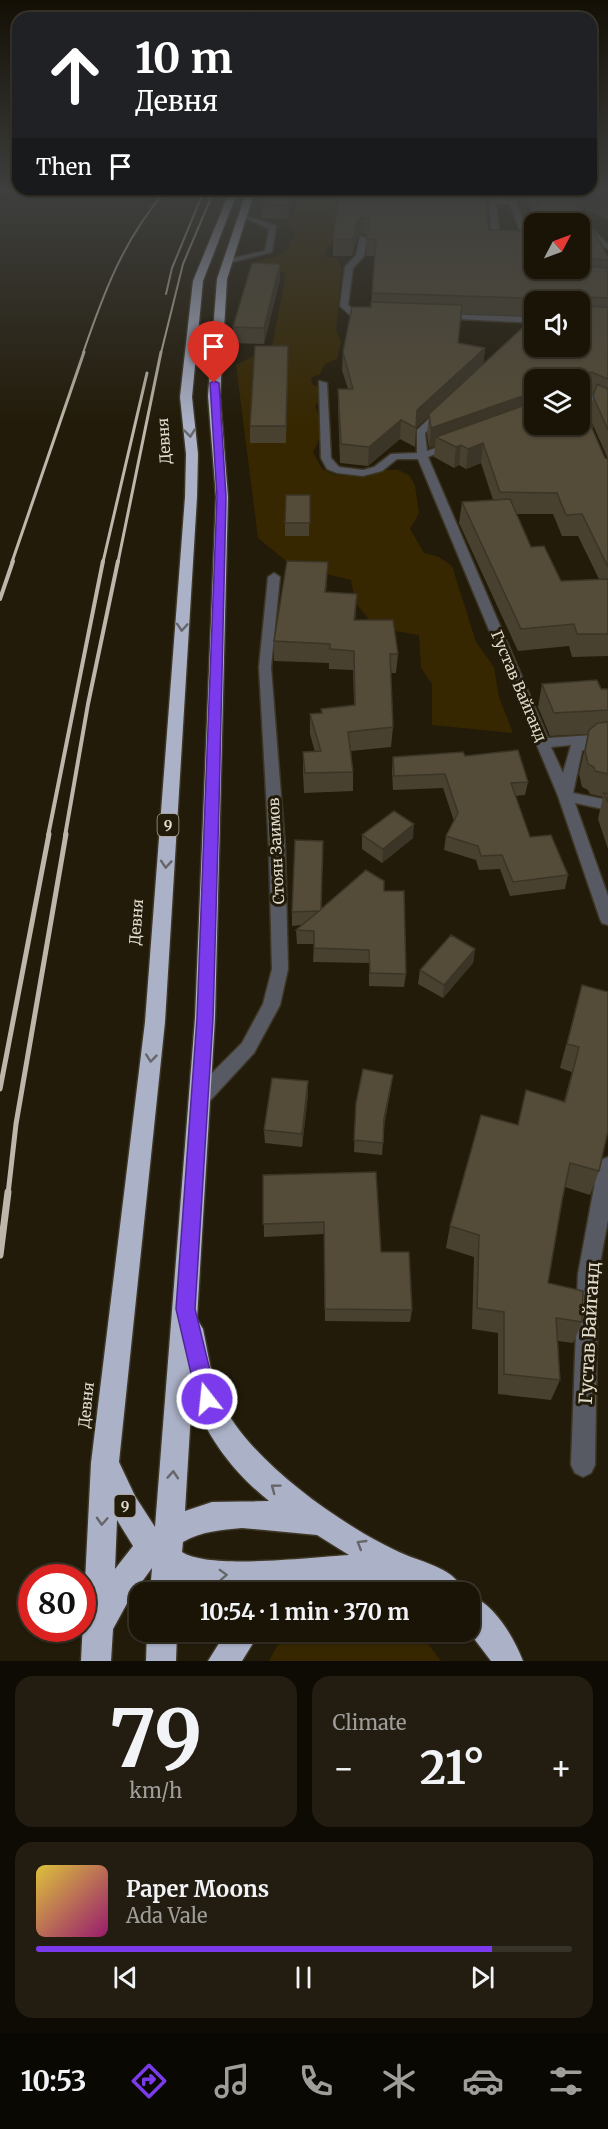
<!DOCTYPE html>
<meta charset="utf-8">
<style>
body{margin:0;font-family:Merriweather,serif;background:#231d11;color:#f1f3f6;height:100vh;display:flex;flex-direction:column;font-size:22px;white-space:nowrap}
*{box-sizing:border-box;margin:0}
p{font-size:20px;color:#9f9e9b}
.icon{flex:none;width:33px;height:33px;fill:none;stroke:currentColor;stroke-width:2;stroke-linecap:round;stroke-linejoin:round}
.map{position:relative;height:1661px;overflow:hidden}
.drawer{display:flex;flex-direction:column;gap:15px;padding:15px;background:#0e0b04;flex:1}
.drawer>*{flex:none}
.banner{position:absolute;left:12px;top:12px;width:585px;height:183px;border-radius:18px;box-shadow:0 2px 4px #0004,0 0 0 2px #383328;background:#202124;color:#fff;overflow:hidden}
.needle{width:39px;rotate:49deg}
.controls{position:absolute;left:524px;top:213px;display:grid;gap:12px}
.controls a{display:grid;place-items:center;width:66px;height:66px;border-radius:12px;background:#1a1407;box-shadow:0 2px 4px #0004,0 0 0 2px #383328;font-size:30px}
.speed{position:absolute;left:18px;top:1564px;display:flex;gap:12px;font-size:30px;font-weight:700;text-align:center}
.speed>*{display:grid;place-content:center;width:78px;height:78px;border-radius:50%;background:#1a1407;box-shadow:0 2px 4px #0004,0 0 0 2px #383328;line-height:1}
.speed .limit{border:9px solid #d22;background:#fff;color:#111}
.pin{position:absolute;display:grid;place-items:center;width:51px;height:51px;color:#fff;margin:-62px -26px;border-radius:50% 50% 50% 0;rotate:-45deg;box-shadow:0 0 6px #0007}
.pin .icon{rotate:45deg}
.me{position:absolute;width:66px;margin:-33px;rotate:344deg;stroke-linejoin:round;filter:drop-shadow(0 0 4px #0008)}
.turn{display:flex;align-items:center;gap:21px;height:126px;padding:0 24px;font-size:27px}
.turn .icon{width:78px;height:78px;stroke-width:2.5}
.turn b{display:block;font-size:42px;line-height:51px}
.then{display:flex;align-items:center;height:57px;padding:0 24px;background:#0003;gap:12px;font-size:22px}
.big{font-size:45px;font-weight:700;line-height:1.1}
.drawer .widget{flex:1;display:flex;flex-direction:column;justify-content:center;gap:9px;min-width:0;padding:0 21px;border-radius:18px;background:#231d11}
.drawer .dial{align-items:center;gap:0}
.dial b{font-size:78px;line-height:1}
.song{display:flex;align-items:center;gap:18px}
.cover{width:72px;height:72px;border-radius:9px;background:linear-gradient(135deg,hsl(50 70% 55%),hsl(320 70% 35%))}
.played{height:6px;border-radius:3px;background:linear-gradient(90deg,#7c3aed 85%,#383328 85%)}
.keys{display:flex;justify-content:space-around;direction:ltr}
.heat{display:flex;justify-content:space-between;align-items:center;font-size:33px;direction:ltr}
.drawer .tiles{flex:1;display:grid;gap:15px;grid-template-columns:1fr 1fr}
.widget:last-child{grid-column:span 2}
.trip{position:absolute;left:129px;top:1582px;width:351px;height:60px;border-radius:18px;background:#1a1407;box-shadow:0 2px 4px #0004,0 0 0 2px #383328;font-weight:700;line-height:60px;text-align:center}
.tab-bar{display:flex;height:96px;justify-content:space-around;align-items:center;background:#0a0803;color:#9f9e9b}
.tab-bar .icon{width:42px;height:42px}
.tab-bar .selected{color:#7c3aed}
.tab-bar b{font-size:27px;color:#f1f3f6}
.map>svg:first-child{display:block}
</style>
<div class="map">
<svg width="608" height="1661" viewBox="0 0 608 1661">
<rect width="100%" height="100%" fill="#221b09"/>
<path fill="#362700" d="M298,197H340L331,246L327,248L325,257L337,258L342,268L336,330L341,342L337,359L325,364L320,374L311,378L312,384L320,388V399L315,406C323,422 322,438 313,452L322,469L335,475L366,477L384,470H399L410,476L415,486L419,513L410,529L424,553L439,557L452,566L476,642L494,667L499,697L513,733L432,725V684L421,668L419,635L376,628L355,602L351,580L291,565L258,538L236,365L272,347L286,273L273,271L253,273L249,270L252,263C279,253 284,263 295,232L285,224L293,216Z
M304,1632H419L441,1661H269L277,1646Z"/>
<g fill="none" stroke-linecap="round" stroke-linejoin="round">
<g stroke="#3d3625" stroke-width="3">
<path id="lane" d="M495,198L516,202L534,248V260L530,258L510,204L496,203L500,238L512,242L508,244L492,239L489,202Z
M241,214L276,226L272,252L225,264V260L265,251L269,229L241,216Z
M584,227H590L608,244V249L595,243Z
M360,236L367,238L364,256L353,268L348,305L355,311L373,313V317H370L350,315L340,306L345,267L356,255Z
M439,314L534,317V323L442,318H439Z
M274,573L280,577L271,667L265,671L259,667L268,577Z"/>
</g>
<g stroke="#3d3625" stroke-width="3">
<path id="street" d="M319,381L327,383L331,458L339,467L363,470L374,467L391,454L417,453V430L440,408L448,410L425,433L427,451L452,442L457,445L428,457L548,738L608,734V742L592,744L582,751L573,793L608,800V810L575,803L608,896V925L602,923L600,919L558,796L418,459H397L382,471L363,476L337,473L327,469L321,458ZM571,745L563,773L551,747Z
M586,394H592L608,401V408L592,401L587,416L592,427L587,430L584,429C577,417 580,406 586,394Z
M265,663L271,667L285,847L288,969L280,1005L254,1053L206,1105L199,1107L192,1105L190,1099L192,1093L242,1043L263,1004L272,969L269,847L259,667Z
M608,1157V1220L598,1274L595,1465L591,1473L583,1477L575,1473L571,1465L578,1274L598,1166L601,1160Z"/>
</g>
<g stroke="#3d3625" stroke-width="3">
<path id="highway" d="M229,193H237L203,281L192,397L198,454L197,497L165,1022L119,1462L135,1496L155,1527L195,1018L216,497L208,396L217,279L246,193H254L227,279L220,396L228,497L215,1018L197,1319L203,1329C208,1352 211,1378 221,1400C247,1460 347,1530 406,1555C428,1564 455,1569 465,1593H425L399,1582L325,1585L314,1593H273L275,1588C243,1590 211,1594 181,1582L180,1593H150L152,1568L130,1598L113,1629L111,1661H81L91,1463L145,1022L185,497L186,454L180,397L193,281ZM192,1395C207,1438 234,1473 269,1501L212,1502L185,1511ZM117,1520L133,1546L115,1569ZM242,1528L317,1535L349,1555C313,1557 209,1570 182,1552L183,1542C202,1531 221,1530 242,1528Z
M470,1595C495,1605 513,1636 523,1661H491L469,1632Z
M147,1632H177L176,1661H146Z
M226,1632H260L242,1661H208Z"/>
</g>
<use href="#lane" fill="#575a62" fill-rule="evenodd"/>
<use href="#street" fill="#575a62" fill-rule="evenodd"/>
<use href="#highway" fill="#abb1c7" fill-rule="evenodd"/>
<path stroke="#bcb7aa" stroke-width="2" d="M166,294L172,268L203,193
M83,353C103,295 123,240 164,193
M161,353L183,264L213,193"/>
<path stroke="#bcb7aa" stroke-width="3" d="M12,562L84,352
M103,562L147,373
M118,562L161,352"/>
<path stroke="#bcb7aa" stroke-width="4" d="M0,599L13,561
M48,836L103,561
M65,836L88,704L118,561"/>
<path stroke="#bcb7aa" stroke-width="5" d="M0,1089L49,834
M8,1194L16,1124L66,834"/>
<path stroke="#bcb7aa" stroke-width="7" d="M0,1255L8,1192"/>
</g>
<path fill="#484130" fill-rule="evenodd" d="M264,193H293L287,219L261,218V204Z
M306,193H485L489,230L534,268H579V224H537L524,193H608V220L578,205L608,256V656L572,657L569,646L518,651L459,523L462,502L493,500L481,463L466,469L459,465L454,468L434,457L435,446L429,448L427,434L429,416L416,428L415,447L400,439L368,466L340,463L338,408V389H348L342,370L343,352L371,307L375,256H366L367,236L364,234L358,236L352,256H333V239L339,197L306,196ZM534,302H579L483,364L485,348L458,343L462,314L534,316ZM534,380L579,424H534ZM588,391L594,394L589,416L608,459L605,458L580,401L581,399ZM516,514H553L562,536H578L599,579L561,581L531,547Z
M280,279L264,344L233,343V327Z
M288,363L286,443H250V426Z
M310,495L309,536H285V523Z
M327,581L326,592L356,613L355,620L398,654L396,673H390L393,727L391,747L351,751L353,772V791L304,793L303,772V752H315L310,734V714L321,713V709L354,705L353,670L329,669V663L274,661V641Z
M542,684L608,689V849L598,819L603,797L590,794L588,790L582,787L579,774L588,734L550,736L538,707Z
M465,756L528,782L525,795L515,796L530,837L568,875L565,889L510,896L500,869L479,870L476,860L444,850L446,836L454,821L443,788L393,790L392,771L393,757Z
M362,835L413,838L382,863L362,849Z
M384,891L406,974L404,987L369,986V963L313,962L314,944H297L296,930L302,925L292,926V912L321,909Z
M475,949L473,963L443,998L418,984L420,970Z
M582,985L599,1171L590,1195L565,1187L548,1283L582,1322L573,1343L558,1341L560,1380L551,1400L498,1394V1333L472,1329L474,1257L446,1248L450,1226L564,1101L572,1072L560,1068Z
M391,1088L384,1127L382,1155L354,1152L356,1103Z
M308,1095L302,1147L265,1143L264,1130Z
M263,1175L381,1252L412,1310L410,1322L325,1321L324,1234L264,1237Z"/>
<path fill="#3b3527" d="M290,193H293L287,219V205Z
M365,217L364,234L358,236L352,256L353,239L358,219Z
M280,264V279L264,344V328Z
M485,348L483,366L415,428L417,410Z
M591,372L588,391L580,400L583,381Z
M534,392V406L436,437L435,446L429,448L431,428Z
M401,420L400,439L368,466L369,447Z
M483,443L481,463L466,469L468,449Z
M461,445L459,465L454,468L456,447Z
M328,562L327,581L324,611L325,592Z
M357,594L356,613L353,640L354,620Z
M414,824L413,838L382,863L383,849Z
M475,949L473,963L443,998L444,985Z
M393,1075L391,1088L383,1132L384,1119Z
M308,1081V1095L302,1147V1134Z"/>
<path fill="#544c38" stroke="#3b3527" stroke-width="1.5" d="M264,193H290L287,205L261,204Z
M339,193H485L489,230L526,231L530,242L534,243V268H579V265L608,268V298L582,297L580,306L608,307V379L591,372L583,381L580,401L605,458L608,459V567L582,514L566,515L557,493L500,492L483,443L468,449L461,445L456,447L436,437L534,402V424H579V380H534V392L431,428L429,414L534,317V346H579V302H551L554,299L372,293L376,239H367L370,220L365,217L358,219L353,239H333Z
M533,193H572L577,203L608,256V260L579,257V224H546Z
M588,193H608V202Z
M252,263L280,264L264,328L233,327Z
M371,302L462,305L458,343L485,348L417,410L416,428L401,420L369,447L341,444L338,389H353L343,352L352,307H371Z
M255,346H288L286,426H250Z
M597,384L608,389V430L593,396Z
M286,495H310V523H285Z
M510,499L531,547L544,546L561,581L608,579V634H577L574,624L521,629L462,502Z
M287,561L328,562L325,592L357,594L354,620H393L398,654H390L393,727L348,732L353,772L305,773L303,752L321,751L310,714L322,713L321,709L355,705L354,651L330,649V644L274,641Z
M597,680L601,689H608V710L554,713L542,684Z
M608,722V774L595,771L594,767L588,764L585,751L589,730L598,723Z
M518,750L528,782L511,783L530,837L551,835L568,875L513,882L502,855L481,856L478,846L446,836L458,813L445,774L394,776L393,757L463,752L465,756Z
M604,793L608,794V803Z
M394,811L414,824L383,849L362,835Z
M295,840L323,841L321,909L366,870L384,881V891H404L406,974L370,973L369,950L314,948V931L296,930L319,911L292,912Z
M451,935L475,949L444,985L420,970Z
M582,985L608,992V1131L599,1171L570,1163L562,1200L548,1283L583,1291L582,1322L556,1318L560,1380L504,1374V1312L477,1308L479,1235L450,1226L481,1115L518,1125L526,1090L565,1102L579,1047L567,1044Z
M363,1069L393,1075L384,1119L383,1143L354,1140L356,1103Z
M272,1078L308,1081L302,1134L264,1130Z
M376,1172L381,1252H409L412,1310L325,1309L324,1222L263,1224V1175Z"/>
<defs><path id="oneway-chevron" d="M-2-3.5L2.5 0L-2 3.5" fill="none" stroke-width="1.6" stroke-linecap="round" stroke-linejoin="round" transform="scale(1.5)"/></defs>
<g stroke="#666668">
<use href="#oneway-chevron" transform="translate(190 433) rotate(84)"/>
<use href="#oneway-chevron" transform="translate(182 627) rotate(94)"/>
<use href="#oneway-chevron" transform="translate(166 864) rotate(94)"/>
<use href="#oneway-chevron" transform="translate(151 1058) rotate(96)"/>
<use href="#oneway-chevron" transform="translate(173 1475) rotate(-86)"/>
<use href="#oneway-chevron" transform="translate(275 1488) rotate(-143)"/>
<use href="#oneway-chevron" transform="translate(102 1521) rotate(93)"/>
<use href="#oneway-chevron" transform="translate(361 1544) rotate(-149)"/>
<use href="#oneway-chevron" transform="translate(223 1575) rotate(-2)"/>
</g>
<linearGradient id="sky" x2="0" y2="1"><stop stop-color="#130f05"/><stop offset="0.45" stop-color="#3e3f3e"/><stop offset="1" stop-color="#3e3f3e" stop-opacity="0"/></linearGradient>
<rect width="608" height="425" fill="url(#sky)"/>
<path fill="#7c3aed" stroke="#51269a" stroke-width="1.5" d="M214,381L219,383L226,497L219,805L213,1018L195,1309L217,1399L214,1407L207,1410L199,1407L197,1399L176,1309L197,1018L205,805L217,497L210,383Z"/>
<g text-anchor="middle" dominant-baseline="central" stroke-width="6" stroke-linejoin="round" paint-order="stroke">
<g fill="#221b09" stroke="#a7a294" stroke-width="1.5">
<rect x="157.5" y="814" width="21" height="22" rx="4.5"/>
<rect x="114.5" y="1495" width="21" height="22" rx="4.5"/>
</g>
<g font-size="14" font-weight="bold" fill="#e0dcd0">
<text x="168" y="825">9</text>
<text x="125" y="1506">9</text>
</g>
<g font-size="15" fill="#e0dcd0" stroke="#221b09">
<text transform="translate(164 441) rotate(-94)">Девня</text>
<text transform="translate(519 686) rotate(67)">Густав Вайганд</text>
<text transform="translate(276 851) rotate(-93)">Стоян Заимов</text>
<text transform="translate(136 922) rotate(-86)">Девня</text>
<text transform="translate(86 1405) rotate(-84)">Девня</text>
</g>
<g font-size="18" fill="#e0dcd0" stroke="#221b09">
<text transform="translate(589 1333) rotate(-87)">Густав Вайганд</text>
</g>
</g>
</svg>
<div class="controls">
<a><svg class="needle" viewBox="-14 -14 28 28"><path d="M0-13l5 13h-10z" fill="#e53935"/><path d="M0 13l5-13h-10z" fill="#9f9e9b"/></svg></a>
<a><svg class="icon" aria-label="sound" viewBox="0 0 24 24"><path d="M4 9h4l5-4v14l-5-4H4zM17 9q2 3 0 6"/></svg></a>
<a><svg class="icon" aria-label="layers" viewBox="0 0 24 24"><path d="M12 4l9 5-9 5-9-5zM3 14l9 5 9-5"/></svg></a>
</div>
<div class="speed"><div class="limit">80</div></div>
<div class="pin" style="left:214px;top:383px;background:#d93025"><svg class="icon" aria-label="arrive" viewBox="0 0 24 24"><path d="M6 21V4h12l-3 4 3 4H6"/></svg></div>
<svg class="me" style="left:207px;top:1399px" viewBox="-20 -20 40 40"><circle r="17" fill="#7c3aed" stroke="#fff" stroke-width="3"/><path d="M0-11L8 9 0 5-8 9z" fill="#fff"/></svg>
<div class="trip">10:54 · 1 min · 370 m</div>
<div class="banner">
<div class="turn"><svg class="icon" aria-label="ahead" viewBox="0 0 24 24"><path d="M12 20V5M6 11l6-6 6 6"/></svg><div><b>10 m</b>Девня</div></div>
<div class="then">Then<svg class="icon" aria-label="arrive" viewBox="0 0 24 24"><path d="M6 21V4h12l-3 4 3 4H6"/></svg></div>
</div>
</div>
<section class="drawer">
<div class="tiles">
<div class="widget dial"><b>79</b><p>km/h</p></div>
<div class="widget"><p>Climate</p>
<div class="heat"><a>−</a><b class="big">21°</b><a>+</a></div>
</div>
<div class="widget">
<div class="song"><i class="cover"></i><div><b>Paper Moons</b><p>Ada Vale</p></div></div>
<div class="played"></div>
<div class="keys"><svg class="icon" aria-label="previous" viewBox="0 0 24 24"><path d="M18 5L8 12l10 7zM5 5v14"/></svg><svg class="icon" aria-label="pause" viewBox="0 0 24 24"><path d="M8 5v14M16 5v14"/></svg><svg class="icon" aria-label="next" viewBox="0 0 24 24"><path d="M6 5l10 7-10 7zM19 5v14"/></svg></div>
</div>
</div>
</section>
<nav class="tab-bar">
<b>10:53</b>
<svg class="icon selected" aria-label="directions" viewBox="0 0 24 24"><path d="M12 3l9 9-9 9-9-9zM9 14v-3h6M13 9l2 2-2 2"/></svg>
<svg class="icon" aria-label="music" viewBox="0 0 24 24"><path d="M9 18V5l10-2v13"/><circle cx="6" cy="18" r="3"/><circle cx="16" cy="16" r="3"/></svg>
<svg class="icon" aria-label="phone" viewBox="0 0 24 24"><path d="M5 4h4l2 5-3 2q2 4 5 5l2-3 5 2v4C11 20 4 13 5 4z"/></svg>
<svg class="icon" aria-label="climate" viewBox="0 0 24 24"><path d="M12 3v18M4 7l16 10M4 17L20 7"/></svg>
<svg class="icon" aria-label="car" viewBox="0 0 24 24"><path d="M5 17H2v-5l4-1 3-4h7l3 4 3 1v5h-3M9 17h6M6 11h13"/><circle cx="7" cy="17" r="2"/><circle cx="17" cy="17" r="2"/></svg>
<svg class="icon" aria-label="filters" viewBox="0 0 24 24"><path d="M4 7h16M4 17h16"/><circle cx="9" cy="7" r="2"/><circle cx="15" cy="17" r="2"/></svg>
</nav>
